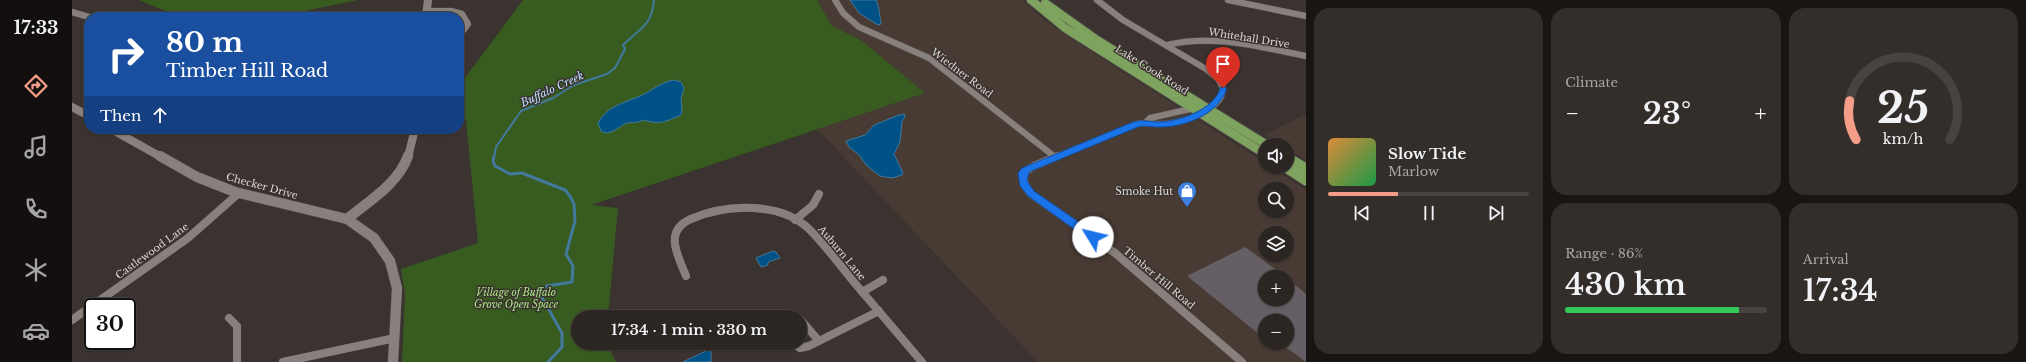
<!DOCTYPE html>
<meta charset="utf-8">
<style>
body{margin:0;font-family:"Libre Baskerville",serif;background:#342e2b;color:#f1f3f6;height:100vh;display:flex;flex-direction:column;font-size:15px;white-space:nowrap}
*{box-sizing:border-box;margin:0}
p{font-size:13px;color:#a6a5a6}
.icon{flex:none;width:22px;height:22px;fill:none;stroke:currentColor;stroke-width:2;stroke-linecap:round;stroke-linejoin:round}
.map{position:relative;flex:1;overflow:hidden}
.details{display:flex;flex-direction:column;gap:8px;padding:8px;background:#181513;width:720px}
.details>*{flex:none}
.hud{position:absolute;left:12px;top:12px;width:380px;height:122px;border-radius:16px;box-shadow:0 1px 3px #0004,0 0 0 1px #484341;background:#1a4fa0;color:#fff;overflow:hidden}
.fabs{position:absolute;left:1186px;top:138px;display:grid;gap:8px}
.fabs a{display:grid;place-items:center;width:36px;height:36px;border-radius:50%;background:#2c2623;box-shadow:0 1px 3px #0004,0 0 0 1px #484341;font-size:20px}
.speed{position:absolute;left:12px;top:298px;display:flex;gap:8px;font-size:20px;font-weight:700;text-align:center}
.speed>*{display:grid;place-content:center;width:52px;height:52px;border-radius:50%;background:#2c2623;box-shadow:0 1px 3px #0004,0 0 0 1px #484341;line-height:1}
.speed .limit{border:2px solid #111;border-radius:6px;background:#fff;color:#111}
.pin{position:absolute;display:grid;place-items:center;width:34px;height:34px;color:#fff;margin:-41px -17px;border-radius:50% 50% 50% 0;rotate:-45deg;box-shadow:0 0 4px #0007}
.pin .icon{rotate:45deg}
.me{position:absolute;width:44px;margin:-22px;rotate:306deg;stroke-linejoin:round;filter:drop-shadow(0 0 3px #0008)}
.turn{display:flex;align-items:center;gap:14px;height:84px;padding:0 16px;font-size:18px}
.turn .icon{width:52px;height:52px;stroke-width:2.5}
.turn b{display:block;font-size:28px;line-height:34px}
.then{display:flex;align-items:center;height:38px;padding:0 16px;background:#0003;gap:8px;font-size:15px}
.big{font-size:30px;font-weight:600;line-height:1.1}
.details .widget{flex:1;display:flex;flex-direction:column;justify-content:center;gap:6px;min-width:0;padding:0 14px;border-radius:16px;background:#342e2b}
.details .dial{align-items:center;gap:0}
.dial svg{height:104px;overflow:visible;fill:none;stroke:#484341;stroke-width:7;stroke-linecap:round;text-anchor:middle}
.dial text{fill:#f1f3f6;stroke:none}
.song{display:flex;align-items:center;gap:12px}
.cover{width:48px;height:48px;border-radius:6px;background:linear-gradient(135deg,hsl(30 70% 55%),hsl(140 70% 35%))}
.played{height:4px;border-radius:2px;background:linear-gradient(90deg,#f49e87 35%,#484341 35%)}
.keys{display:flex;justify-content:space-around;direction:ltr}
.heat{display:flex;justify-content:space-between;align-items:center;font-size:22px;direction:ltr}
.charge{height:6px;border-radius:3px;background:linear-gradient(90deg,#34c759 86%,#484341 0)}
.details .tiles{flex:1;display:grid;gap:8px;grid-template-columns:repeat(3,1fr)}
.widget:first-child{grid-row:span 2}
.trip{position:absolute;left:499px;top:310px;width:236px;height:40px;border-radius:20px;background:#2c2623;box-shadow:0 1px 3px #0004,0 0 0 1px #484341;font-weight:600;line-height:40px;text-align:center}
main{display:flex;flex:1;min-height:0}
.tab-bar{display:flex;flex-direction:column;width:72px;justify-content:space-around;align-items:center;background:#120f0e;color:#a6a5a6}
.tab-bar .icon{width:28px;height:28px}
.tab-bar .current{color:#f49e87}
.tab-bar b{font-size:18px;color:#f1f3f6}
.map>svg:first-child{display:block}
</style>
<main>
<nav class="tab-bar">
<b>17:33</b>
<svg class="icon current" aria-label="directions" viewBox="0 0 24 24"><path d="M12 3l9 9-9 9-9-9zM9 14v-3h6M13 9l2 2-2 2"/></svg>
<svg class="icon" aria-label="music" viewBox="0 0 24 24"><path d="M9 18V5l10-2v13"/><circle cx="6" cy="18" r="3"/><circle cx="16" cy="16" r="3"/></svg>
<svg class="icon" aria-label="phone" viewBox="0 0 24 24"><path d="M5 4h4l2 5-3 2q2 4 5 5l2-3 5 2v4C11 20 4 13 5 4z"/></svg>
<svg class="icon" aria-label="climate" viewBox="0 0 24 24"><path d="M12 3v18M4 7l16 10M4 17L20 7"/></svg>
<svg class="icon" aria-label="car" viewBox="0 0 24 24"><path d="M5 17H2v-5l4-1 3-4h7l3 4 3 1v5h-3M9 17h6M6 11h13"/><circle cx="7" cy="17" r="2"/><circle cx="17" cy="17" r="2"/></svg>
</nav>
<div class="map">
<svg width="1234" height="362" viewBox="0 0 1234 362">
<rect width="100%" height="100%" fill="#3a332f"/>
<path fill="#483b34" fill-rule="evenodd" d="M745,0H950L971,19L1006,43L1193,163V167H1199L1234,190V362H966L745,129L852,93L789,40L760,26ZM1193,189H1215V211H1193ZM1193,233H1215V255H1193ZM1193,277H1215V299H1193ZM1193,321H1215V343H1193Z
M1234,114V160L1215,149V145H1208L1192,135Z"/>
<path fill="#385b1f" d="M67,0H286L203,17H108Z
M451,0H745L760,26L789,40L853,93L519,205L546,208L536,317H506V343H534L544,362H330L333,294L329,269L406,243L394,120L387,117V86Z"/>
<path fill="#005186" stroke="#42799d" d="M778,0H804C807,6 808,17 809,24L806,25L787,13Z
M602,80L609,82L612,88L609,98L610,111L609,115C592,122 589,125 571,120C566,123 561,122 555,123C547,126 538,137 529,131L526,123C535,106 552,103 568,96C580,91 589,82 602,80Z
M827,115L832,114L833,117L830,121L828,142L822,154L831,173L830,175L820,178L808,176L795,166L787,155L777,147L774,141L793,135L802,125Z
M701,251L704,252L708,258L696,262V265L689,267L684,258Z
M636,350L639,352V362H611Z"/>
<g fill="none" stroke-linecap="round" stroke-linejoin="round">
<path stroke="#42799d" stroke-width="2" d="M422,157L424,147L449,111L481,98L502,85L535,74L543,68L553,49L551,45C568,28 580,26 582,0"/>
<path stroke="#42799d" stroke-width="3" d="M422,156L421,161L423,166L438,174L450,173L493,190L498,196L502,204L503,221L494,254L501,266L500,282L475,286L468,294L490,333V347L476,362"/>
</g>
<path fill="#655f65" d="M1173,247L1214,277H1193V299H1215V278L1234,294V362L1208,343H1215V321H1193V339L1115,276Z"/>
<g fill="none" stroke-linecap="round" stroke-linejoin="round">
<g stroke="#55504c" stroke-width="7">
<path id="minor-far1" d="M763,0L771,13L787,27L857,58L983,157
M1156,0L1234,16
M355,11H379L390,14L396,24L387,36
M0,12L17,17
M1095,45C1142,34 1188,47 1234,56
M1074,122L1078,118L1123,108
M984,157L1064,124C1072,122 1077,124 1085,124C1104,125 1139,114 1149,97C1150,95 1150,91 1151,88L1146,79L1134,69L1051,20L1025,0"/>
</g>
<g stroke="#55504c" stroke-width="8">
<path id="minor" d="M986,156L962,166L951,173L953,186L959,194L1043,253L1170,362
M723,220L741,205L747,194
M614,276C606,256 591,231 619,219C654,204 709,201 738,230C753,245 767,264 781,281C804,308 827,335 850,362
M790,292L811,280
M157,318L165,326V362
M728,319L747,341
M0,320L116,238L167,193
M720,343L728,348L737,346L807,311
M211,362L323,338"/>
</g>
<g stroke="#55504c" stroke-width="8">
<path id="tertiary-far1" d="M354,17L356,0
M0,107L17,116
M39,129L89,157
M336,157L343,129"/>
</g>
<g stroke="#55504c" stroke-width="11">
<path id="tertiary" d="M88,156L125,177L163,192L275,219L302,238L318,261L325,288L321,362
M275,219C297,201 326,184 336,156"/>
</g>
<g stroke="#55504c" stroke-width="10">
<path id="primary-far1" d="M959,0L993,28L1193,154
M973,3L1025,40L1195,145"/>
</g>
<g stroke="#55504c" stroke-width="12">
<path id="primary" d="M1215,158L1234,169
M1214,167L1234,180"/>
</g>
<use href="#minor-far1" stroke="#88807c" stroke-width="6"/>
<use href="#minor" stroke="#88807c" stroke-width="8"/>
<use href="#tertiary-far1" stroke="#88807c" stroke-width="8"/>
<use href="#tertiary" stroke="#88807c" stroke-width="10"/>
<use href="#primary-far1" stroke="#7ea35f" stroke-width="8"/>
<use href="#primary" stroke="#7ea35f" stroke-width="11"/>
</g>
<path fill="#1a73e8" stroke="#114b97" d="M1149,87L1155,88C1147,115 1111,128 1085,127C1078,127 1074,125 1066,127L957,172L955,181L962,191L1024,234L1026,237L1024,240H1017L956,196L948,186L946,173L950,168L1061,122C1070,120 1076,121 1085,122C1104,122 1135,112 1145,95C1147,93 1147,89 1149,87Z"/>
<defs>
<g id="shop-pin" transform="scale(1)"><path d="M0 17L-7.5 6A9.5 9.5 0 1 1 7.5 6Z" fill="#3f7fe0" stroke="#3a332f"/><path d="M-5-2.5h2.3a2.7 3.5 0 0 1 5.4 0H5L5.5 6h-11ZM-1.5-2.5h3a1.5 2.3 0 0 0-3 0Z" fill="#fff"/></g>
</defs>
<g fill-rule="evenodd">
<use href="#shop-pin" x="1115" y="191"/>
</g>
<g text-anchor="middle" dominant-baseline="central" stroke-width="3" stroke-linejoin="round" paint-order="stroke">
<g font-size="10" fill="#dbd7d4" stroke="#3a332f">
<text transform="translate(1177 38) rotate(9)">Whitehall Drive</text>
<text transform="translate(1080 70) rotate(32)">Lake Cook Road</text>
<text transform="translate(890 73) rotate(37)">Wiedner Road</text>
<text transform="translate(190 186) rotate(15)">Checker Drive</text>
<text transform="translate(80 251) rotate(-36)">Castlewood Lane</text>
<text transform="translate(770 253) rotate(50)">Auburn Lane</text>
<text transform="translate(1087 278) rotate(40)">Timber Hill Road</text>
</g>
<g font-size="10" fill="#dbd7d4" stroke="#3a332f" text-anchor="end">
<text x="1101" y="191">Smoke Hut</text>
</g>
<g font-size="10" font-style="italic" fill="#a9e483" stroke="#3a332f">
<text x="444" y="292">Village of Buffalo<tspan x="444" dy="12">Grove Open Space</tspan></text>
</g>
<g font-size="11" font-style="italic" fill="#bcdefd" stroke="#3a332f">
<text transform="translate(480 89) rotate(-25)">Buffalo Creek</text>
</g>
</g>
</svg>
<div class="fabs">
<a><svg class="icon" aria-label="sound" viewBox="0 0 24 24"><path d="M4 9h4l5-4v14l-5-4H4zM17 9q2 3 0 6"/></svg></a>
<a><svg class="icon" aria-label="search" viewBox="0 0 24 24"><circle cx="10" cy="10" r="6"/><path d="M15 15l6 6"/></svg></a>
<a><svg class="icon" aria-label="layers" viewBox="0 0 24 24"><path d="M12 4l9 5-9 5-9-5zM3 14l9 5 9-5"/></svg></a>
<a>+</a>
<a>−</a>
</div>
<div class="speed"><div class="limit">30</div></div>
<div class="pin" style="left:1151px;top:88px;background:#d93025"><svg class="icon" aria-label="arrive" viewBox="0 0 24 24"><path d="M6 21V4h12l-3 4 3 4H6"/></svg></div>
<svg class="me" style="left:1021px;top:237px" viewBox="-20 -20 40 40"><circle r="19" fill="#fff"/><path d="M0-13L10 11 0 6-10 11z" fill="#1a73e8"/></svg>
<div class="trip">17:34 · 1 min · 330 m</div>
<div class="hud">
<div class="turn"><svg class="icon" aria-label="right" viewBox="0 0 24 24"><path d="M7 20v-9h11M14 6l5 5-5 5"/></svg><div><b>80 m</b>Timber Hill Road</div></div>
<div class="then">Then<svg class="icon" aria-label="ahead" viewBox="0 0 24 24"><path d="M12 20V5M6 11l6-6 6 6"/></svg></div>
</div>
</div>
<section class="details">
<div class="tiles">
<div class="widget">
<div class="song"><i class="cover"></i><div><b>Slow Tide</b><p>Marlow</p></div></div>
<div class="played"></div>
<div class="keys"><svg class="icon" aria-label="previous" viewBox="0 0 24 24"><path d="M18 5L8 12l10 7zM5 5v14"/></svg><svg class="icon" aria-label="pause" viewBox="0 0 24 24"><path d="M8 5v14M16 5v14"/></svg><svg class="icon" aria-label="next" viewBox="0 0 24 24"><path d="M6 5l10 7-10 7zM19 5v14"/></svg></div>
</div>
<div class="widget"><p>Climate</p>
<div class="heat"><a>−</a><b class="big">23°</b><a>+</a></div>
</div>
<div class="widget dial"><svg viewBox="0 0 100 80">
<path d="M14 69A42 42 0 1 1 86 69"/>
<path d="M14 69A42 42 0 0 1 9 39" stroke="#f49e87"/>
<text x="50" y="56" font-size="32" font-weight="700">25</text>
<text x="50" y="72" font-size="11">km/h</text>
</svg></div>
<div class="widget"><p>Range · 86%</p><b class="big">430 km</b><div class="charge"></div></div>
<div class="widget"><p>Arrival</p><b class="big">17:34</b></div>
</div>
</section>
</main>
